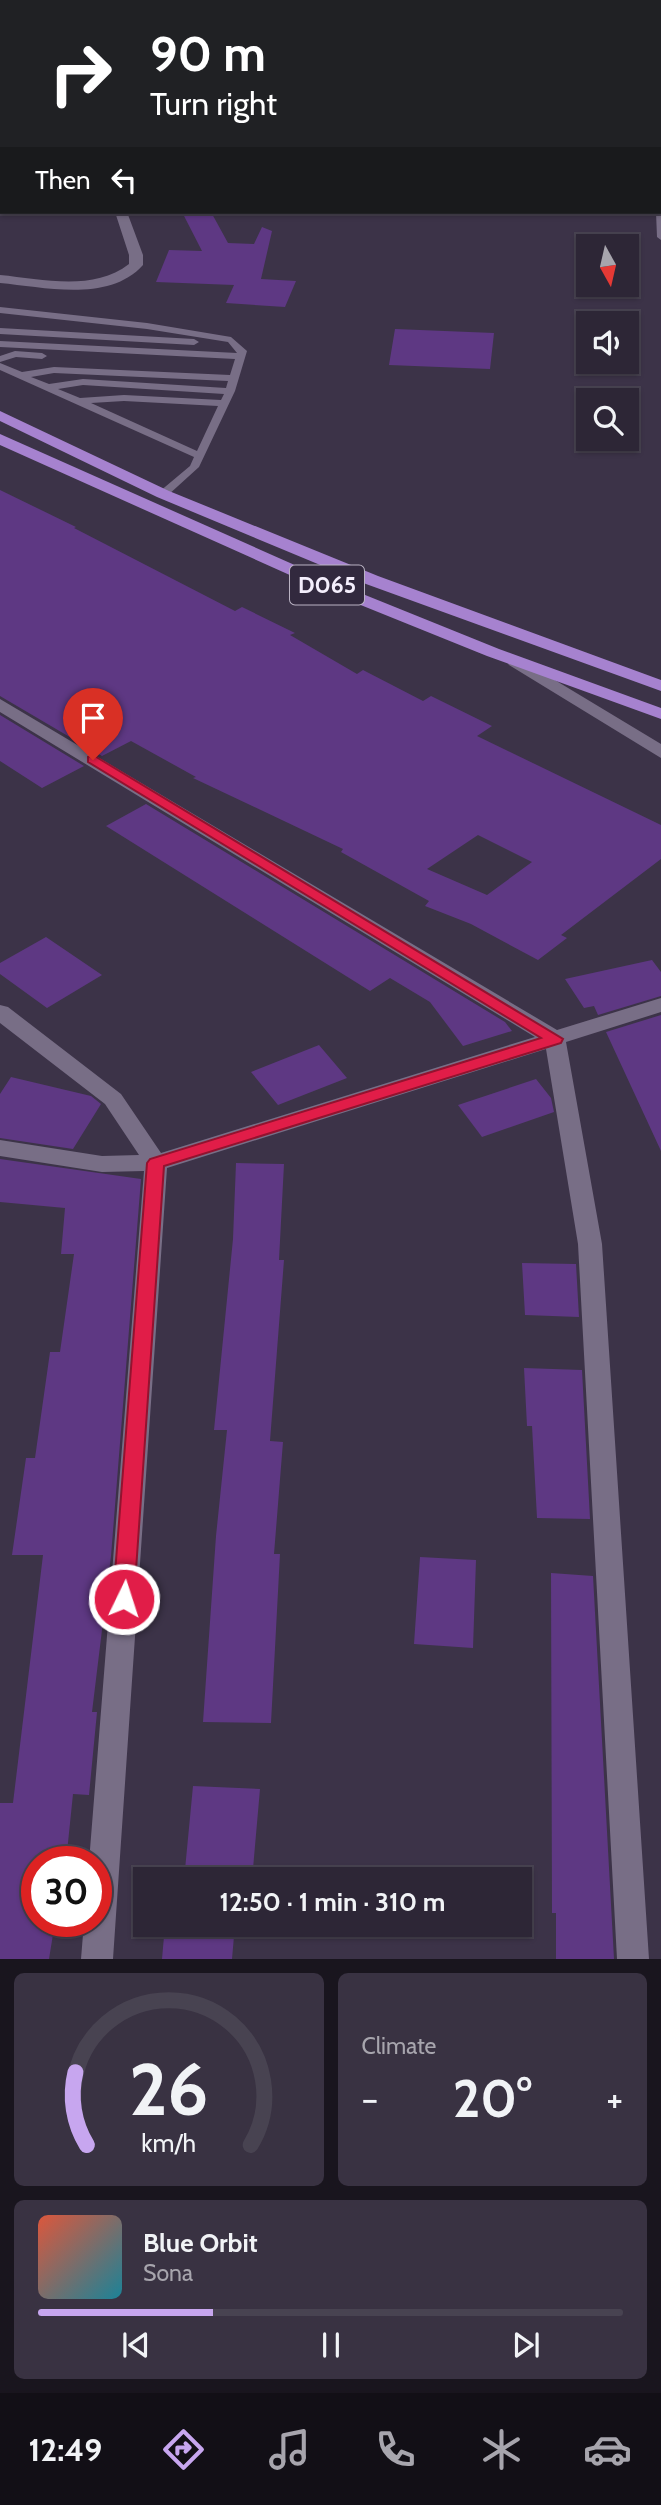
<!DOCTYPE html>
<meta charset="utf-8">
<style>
body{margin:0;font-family:Cabin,sans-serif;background:#393242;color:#f1f3f6;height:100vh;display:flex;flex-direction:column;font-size:26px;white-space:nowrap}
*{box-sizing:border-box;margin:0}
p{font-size:23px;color:#a7a5ad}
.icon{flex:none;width:38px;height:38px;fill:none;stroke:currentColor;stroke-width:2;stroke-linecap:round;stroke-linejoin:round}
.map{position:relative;height:1959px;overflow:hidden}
.details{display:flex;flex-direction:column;gap:14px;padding:14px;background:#19151e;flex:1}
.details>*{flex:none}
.top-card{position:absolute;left:0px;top:0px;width:662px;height:214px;box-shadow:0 2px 5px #0004,0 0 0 2px #484351;background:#202124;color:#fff;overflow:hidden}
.needle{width:46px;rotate:172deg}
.tools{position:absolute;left:576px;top:234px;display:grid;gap:14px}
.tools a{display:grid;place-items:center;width:63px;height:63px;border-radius:0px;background:#2d2636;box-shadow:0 2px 5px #0004,0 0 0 2px #484351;font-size:35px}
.speed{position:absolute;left:21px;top:1846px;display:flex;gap:14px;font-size:35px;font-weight:700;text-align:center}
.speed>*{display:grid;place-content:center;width:91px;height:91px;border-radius:50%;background:#2d2636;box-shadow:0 2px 5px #0004,0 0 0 2px #484351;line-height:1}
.speed .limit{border:10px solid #d22;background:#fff;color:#111}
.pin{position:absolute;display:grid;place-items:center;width:60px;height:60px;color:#fff;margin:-72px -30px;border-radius:50% 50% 50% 0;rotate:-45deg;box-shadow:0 0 7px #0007}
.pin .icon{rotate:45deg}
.me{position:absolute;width:77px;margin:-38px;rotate:4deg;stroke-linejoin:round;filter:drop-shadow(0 0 5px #0008)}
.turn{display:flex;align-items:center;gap:24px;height:147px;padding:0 35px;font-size:32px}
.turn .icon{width:91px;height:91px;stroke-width:2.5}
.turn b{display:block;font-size:49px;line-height:60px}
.then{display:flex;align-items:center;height:66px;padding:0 35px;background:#0003;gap:14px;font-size:26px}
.big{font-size:52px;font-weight:800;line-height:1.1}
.details .tile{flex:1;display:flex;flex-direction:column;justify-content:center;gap:10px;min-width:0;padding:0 24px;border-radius:10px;background:#393242}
.details .dial{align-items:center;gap:0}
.dial svg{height:182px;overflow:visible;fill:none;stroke:#484351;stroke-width:7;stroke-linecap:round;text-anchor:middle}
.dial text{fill:#f1f3f6;stroke:none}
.song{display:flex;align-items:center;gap:21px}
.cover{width:84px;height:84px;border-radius:10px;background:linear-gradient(135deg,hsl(10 70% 55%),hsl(190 70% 35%))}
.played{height:7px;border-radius:4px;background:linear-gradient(90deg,#c7a6ef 30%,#484351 30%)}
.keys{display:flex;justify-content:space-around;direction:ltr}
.heat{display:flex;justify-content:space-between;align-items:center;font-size:38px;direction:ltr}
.details .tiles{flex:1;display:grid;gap:14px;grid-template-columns:1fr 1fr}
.tile:last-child{grid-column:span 2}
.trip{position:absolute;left:133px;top:1867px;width:399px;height:70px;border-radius:0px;background:#2d2636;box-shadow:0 2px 5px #0004,0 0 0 2px #484351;font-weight:800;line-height:70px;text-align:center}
.tab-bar{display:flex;height:112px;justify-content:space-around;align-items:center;background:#120f16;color:#a7a5ad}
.tab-bar .icon{width:49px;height:49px}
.tab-bar .selected{color:#c7a6ef}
.tab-bar b{font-size:32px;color:#f1f3f6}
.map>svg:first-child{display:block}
</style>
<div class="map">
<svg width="661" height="1959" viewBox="0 0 661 1959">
<rect width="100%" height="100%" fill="#3c3348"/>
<path fill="#5e3883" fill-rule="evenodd" d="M182,212H211L228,243L254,244L262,227L272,231L261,279L296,281L285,307L226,303L234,285L156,282L169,250L202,251Z
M395,329L494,333L490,369L389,365Z
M0,490L76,527L74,528L235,611L242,607L295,633L290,635L357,674L363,670L423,701L431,696L492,726L477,736L661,825V859L561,935L567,938L538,960L471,924L425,906L429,901L341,852L343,849L193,778L196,777L131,741L102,756L0,696ZM478,835L532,862L487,895L427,869Z
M0,715L84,766L42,788L0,761Z
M146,804L505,1022L512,1031L463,1046L430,1002L390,978L370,991L106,826Z
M46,937L102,975L47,1008L0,974V963Z
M652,960L661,972V996L598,1015L594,1006L584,1008L565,979Z
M661,1015V1151L606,1032Z
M319,1045L347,1078L278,1105L251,1072Z
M11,1077L91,1096L101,1104L73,1149L0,1138V1094Z
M536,1079L551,1098L554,1112L482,1137L458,1105Z
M0,1159L141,1179L111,1556L92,1712H97L89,1795L73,1794L66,1862H37V1922H55L49,1959H0V1803H13L43,1555H12L26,1458H35L50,1352H60L74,1254H61L65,1208L0,1202Z
M236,1163L284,1164L279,1260H284L270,1441L283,1442L274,1554H280L271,1723L203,1722L216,1536L227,1430H214L233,1239Z
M522,1263L576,1264L579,1317L525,1315Z
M524,1368L582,1370L590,1519L537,1518L532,1426H527Z
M420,1557L476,1560L473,1648L414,1644Z
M551,1573L593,1576L614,1959H556V1913H552Z
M193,1786L260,1789L252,1880H184Z
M165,1925H235L232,1959H162Z"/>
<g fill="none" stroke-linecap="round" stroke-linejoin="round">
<path fill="#786e86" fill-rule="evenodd" d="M661,196V202H660V197Z
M660,209L661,210V240L657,237L656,212H660Z
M0,307L147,323L231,337L247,351L235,391L199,467L167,496H159V492L190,466L194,457L0,370V363L22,372L54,367L230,375L235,359L0,347V341L237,353L228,342L147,329L0,313ZM54,373L228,381L226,388L83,379L49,384L31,377ZM83,385L224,394L221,400L124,395L80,398L58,389ZM124,401L218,406L197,451L91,403Z
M0,328L194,339L199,342L194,345L0,334Z
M15,351L42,353L47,356L42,359L16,357L0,362V356Z"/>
<path fill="#786e86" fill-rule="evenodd" d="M0,193H2V201H0Z
M115,212H127L143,255V265C109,303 44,287 0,283V275C42,279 93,292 129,264V255Z
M515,656L661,744V758L509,665L506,661L509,657Z
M0,699L557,1030L661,998V1012L566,1042L602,1244L649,1959H617L578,1244L546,1049L167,1168L113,1959H81L84,1922H96V1862H89L144,1171L102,1172L0,1156V1140L102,1156L139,1155L105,1104L0,1023V1005L8,1007L121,1094L161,1153L535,1037L0,712Z"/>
<path fill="#a682cf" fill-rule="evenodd" d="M0,411L169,491L378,576L661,680V691L366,584L157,497L0,421Z
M0,434L333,582L499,649L661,708V719L487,656L321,589L0,445Z"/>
</g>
<path fill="#e11d48" stroke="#92132f" stroke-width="2" d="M93,755L563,1039L561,1043L164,1166L134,1599L131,1605L124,1608L116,1605L113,1599L147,1163L150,1159L541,1038L88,762V757Z"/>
<g text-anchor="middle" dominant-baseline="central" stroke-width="6" stroke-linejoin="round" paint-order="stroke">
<rect fill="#32293e" stroke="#bab3c3" stroke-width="2" x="290" y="565.5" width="74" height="39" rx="5"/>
<g font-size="23" font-weight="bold" fill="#f4eefc">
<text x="327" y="585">D065</text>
</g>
</g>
</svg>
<div class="tools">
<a><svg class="needle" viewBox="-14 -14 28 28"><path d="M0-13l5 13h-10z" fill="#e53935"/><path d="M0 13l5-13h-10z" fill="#a7a5ad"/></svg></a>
<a><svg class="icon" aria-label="sound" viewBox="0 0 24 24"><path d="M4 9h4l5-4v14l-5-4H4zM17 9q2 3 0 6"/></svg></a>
<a><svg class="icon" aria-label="search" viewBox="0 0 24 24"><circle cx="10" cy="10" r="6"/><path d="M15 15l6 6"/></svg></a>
</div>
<div class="speed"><div class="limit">30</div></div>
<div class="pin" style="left:93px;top:760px;background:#d93025"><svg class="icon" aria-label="arrive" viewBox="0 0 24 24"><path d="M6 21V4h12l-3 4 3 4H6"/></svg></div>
<svg class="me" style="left:124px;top:1599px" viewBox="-20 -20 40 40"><circle r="17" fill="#e11d48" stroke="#fff" stroke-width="3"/><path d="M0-11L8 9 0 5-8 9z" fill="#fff"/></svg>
<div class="trip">12:50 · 1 min · 310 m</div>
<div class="top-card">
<div class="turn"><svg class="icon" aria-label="right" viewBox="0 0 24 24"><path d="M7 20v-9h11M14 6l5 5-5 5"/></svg><div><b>90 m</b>Turn right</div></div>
<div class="then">Then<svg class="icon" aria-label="left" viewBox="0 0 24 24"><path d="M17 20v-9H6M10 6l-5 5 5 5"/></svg></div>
</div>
</div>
<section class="details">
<div class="tiles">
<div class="tile dial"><svg viewBox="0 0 100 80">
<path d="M14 69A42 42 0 1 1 86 69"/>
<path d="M14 69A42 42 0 0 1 9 37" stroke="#c7a6ef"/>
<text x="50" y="56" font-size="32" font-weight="700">26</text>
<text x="50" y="72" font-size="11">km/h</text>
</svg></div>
<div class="tile"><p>Climate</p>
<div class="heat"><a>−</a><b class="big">20°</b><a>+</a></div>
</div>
<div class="tile">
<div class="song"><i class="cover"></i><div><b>Blue Orbit</b><p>Sona</p></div></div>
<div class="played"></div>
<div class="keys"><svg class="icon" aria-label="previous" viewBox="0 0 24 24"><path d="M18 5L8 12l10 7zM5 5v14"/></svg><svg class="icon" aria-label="pause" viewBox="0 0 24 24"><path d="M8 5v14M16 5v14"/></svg><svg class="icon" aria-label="next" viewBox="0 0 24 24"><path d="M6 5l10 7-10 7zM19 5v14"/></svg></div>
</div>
</div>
</section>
<nav class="tab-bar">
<b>12:49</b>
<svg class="icon selected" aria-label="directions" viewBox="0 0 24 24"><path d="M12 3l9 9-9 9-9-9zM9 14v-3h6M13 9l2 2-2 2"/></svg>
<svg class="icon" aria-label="music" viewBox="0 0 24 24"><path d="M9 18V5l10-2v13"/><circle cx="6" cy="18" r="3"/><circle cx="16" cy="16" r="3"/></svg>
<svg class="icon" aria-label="phone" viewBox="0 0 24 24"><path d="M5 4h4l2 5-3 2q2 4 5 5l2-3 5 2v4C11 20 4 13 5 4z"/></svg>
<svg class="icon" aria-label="climate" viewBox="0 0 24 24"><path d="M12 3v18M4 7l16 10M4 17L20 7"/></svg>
<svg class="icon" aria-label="car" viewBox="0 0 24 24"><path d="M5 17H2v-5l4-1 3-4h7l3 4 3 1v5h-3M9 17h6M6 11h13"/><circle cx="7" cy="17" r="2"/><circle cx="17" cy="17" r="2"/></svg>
</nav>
